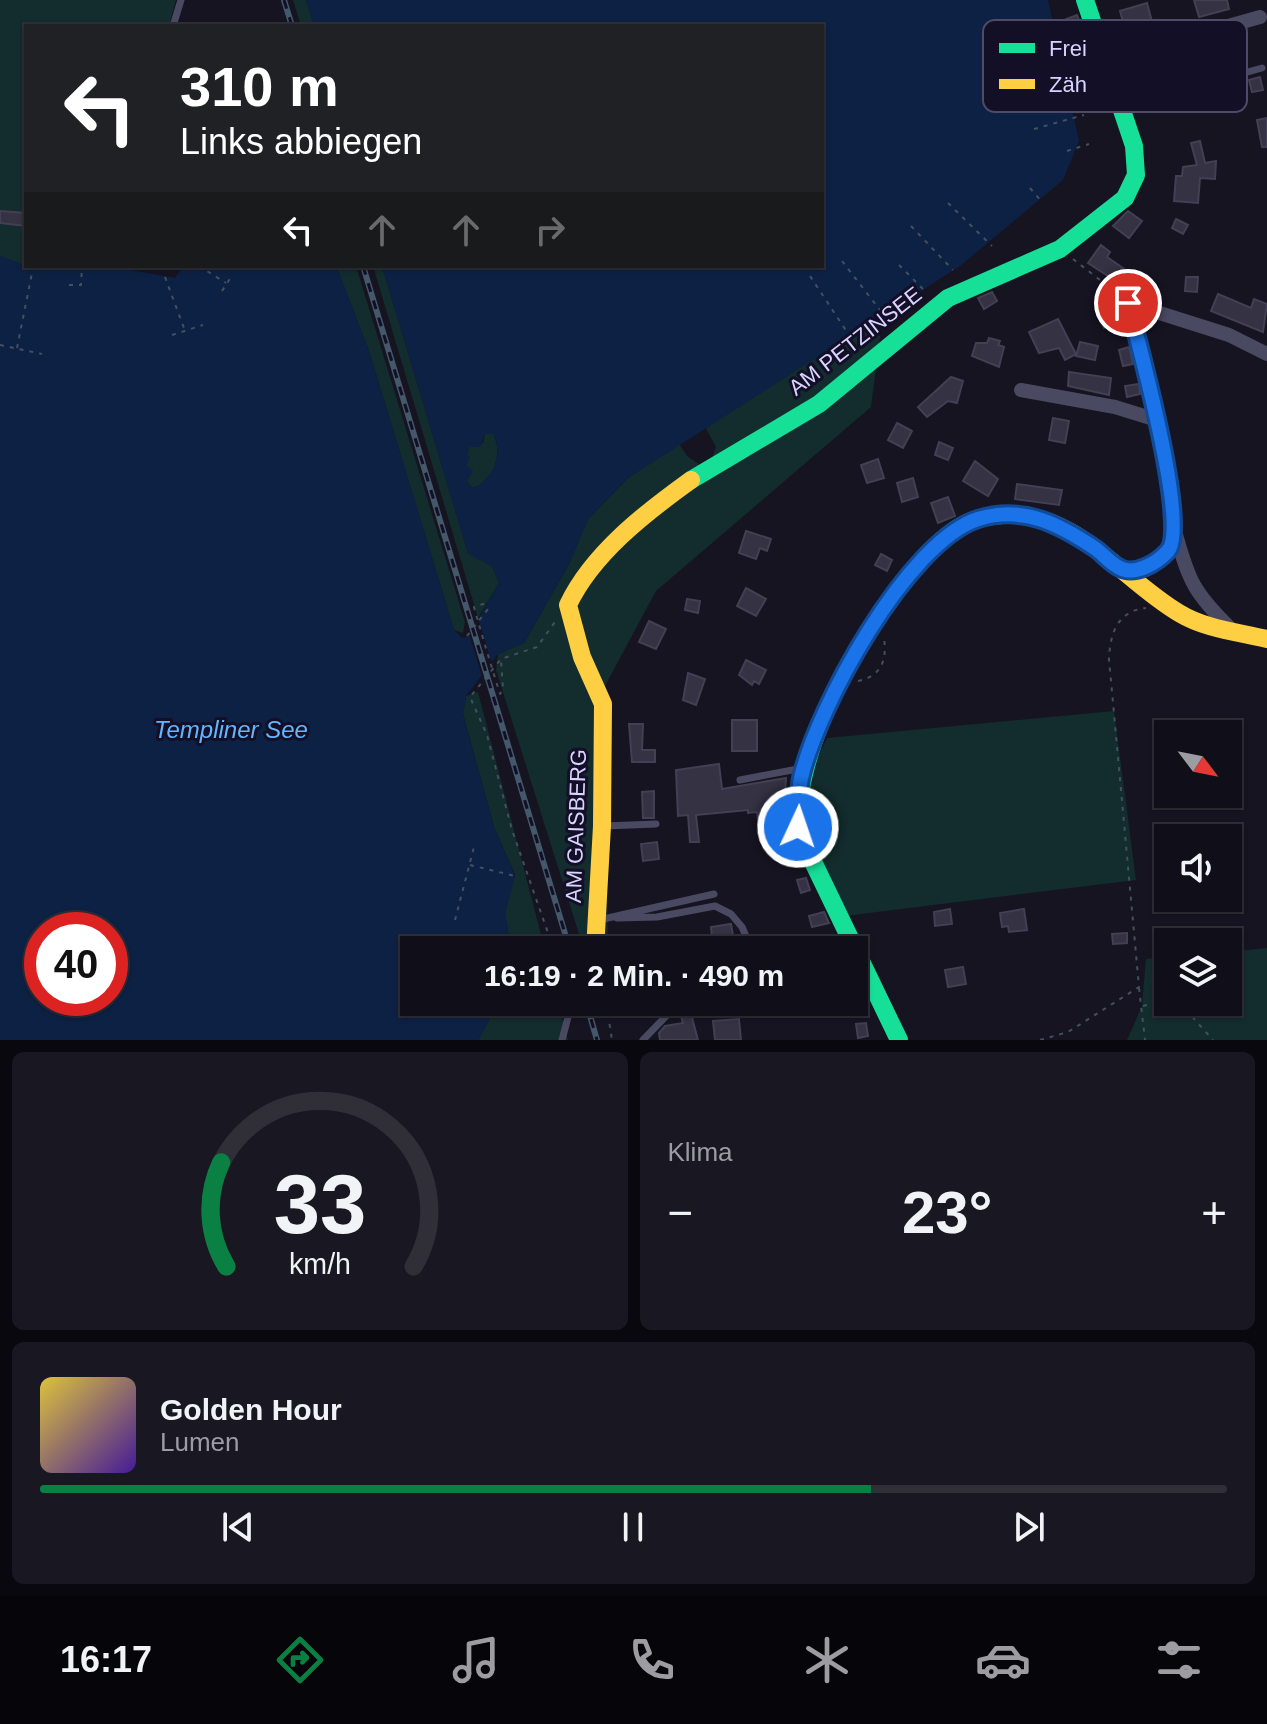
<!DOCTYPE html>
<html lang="de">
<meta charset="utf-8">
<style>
body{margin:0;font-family:Arial,sans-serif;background:#191822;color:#f1f3f6;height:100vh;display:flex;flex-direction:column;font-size:30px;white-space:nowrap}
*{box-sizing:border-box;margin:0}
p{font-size:26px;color:#9c9ca2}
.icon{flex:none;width:44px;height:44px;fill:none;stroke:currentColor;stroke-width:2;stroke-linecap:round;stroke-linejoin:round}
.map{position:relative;height:1040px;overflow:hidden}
.details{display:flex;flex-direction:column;gap:12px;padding:12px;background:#09080e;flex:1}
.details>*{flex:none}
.guide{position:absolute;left:24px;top:24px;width:800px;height:244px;border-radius:0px;box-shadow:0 2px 6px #0004,0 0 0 2px #302f38;background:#202124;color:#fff;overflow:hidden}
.needle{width:52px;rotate:122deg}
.tools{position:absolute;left:1154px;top:720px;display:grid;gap:16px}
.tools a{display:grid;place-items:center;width:88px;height:88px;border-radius:0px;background:#100f19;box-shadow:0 2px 6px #0004,0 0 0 2px #302f38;font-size:40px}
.speed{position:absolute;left:24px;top:912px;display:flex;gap:16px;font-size:40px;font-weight:700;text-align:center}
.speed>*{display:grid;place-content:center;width:104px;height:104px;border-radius:50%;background:#100f19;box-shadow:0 2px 6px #0004,0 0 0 2px #302f38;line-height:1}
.speed .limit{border:12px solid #d22;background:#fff;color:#111}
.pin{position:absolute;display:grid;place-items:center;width:68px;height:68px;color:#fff;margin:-34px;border:4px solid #fff;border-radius:50%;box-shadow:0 2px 8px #0007}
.me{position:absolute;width:88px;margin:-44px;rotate:3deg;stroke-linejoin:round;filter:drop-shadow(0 0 6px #0008)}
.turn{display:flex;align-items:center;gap:28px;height:168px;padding:0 24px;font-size:36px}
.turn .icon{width:104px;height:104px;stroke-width:2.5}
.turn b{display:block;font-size:56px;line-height:68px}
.lanes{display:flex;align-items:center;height:76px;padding:0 24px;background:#0003;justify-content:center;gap:40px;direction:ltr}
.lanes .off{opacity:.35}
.big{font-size:60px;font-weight:600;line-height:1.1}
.details .tile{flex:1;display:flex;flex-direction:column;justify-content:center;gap:12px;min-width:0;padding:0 28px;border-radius:12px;background:#191822}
.details .dial{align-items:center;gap:0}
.dial svg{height:208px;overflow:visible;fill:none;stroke:#302f38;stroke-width:7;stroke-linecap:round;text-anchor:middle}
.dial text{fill:#f1f3f6;stroke:none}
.song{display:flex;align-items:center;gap:24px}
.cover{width:96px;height:96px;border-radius:12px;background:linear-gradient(135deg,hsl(50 70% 55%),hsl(260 70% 35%))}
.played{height:8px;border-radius:4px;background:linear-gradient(90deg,#0b8043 70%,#302f38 70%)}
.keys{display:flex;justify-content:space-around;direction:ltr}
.heat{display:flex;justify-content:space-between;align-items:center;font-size:44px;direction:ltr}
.details .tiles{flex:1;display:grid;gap:12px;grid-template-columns:1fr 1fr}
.tile:last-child{grid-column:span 2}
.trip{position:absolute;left:400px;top:936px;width:468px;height:80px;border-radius:0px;background:#100f19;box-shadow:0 2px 6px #0004,0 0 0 2px #302f38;font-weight:600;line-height:80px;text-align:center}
.tab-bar{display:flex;height:128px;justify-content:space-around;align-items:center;background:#06060a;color:#9c9ca2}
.tab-bar .icon{width:56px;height:56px}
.tab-bar .active{color:#0b8043}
.tab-bar b{font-size:36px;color:#f1f3f6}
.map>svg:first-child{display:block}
</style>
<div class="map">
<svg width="1267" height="1040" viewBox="0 0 1267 1040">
<rect width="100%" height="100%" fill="#161421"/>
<path fill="#132c2d" d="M0,0H176L169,26H26V266L0,256Z
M293,0H306L314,26H301Z
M336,266H356L465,622L463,633L454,630L369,351Z
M373,266H382L468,553L492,566L499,583L478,618Z
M883,314L871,407L656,591L605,686L608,950H584L496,670L498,654L524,643L569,564L588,519L628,478L678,442L687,456L700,465L713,456L716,447L705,427Z
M485,434H493C504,453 493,482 472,488L467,482L466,462L470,458L467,455L469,447L483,443Z
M478,692L545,950H511L505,912L515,875L494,827L463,714L466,696Z
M1114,711L1136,880L845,916L804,821L811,771L827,738Z
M1267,948V1040H1127L1142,1006L1146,959L1168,957V1002H1228V952Z
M499,1002H558L568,1040H478Z"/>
<path fill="#0d2144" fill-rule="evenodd" d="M306,0H1048L1079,141L1063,180L960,266L628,478L588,519L569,564L524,643L498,654L466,696L463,715L494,827L515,876L505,912L511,950H414V1002H499L478,1040H0V256L33,268L110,266L175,278L183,266H336L369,351L454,630L462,638L468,637L499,583L492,566L468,554L382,266H822V26H314ZM485,434H493C504,453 493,482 472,488L467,482L473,470L466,466L470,458L467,455L469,447H480ZM42,930H110V998H42Z"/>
<path fill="#161421" d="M478,618L493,667L483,680L468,630Z"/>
<path fill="#343243" stroke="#433f54" stroke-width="2" d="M1194,0H1227L1229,9L1199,17Z
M1147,3L1155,33L1128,40L1120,11Z
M1077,15L1083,30L1066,36L1061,21Z
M1260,77L1263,90L1252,92L1249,80Z
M1267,118V147H1262L1257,120Z
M1200,141L1205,163L1216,161L1215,179L1200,178L1198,203L1174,201L1176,176H1182L1183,167L1197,165L1191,143Z
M0,211L26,213V226L0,223Z
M1128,211L1142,221L1129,238L1113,226Z
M1176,219L1188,225L1183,234L1172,228Z
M1101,245L1110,252L1107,257L1133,275L1125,287L1088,263Z
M1186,277H1198L1197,292L1185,291Z
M992,292L997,301L984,309L978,298Z
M1218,294L1251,308L1254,299L1267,304L1263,332L1211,311Z
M1111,307L1118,322L1104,328L1097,314Z
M1058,319L1076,354L1065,360L1059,348L1039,353L1029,332Z
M989,338L1000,341L998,345L1004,347L999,367L972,356L976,343H987Z
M1080,342L1098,346L1095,360L1076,356Z
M1129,347L1133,364L1123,366L1119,350Z
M1069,372L1111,378L1109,395L1068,386Z
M951,377L963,381L957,403L948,401L927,417L918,407Z
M1139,384L1140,394L1127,397L1125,386Z
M1053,418L1069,421L1065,443L1049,440Z
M897,423L912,431L903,448L888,440Z
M939,442L953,448L948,460L935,455Z
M878,459L884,478L867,483L861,465Z
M975,461L998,479L988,496L963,481Z
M913,478L918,497L902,502L897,483Z
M1017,484L1062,490L1059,505L1015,499Z
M948,497L955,516L938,523L931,503Z
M746,531L771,539L767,551L760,548L756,559L739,553Z
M881,554L892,560L887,571L875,565Z
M746,588L766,599L756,616L737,606Z
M687,599L700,601L698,613L685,610Z
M649,621L666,629L656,649L639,642Z
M746,660L766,670L759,684L754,681L752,685L739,675Z
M688,673L705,679L696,705L683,700Z
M732,720H757V751H732Z
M629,724H643L642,750H655V762H632Z
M719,764L722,789L786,778L784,809L773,808L776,834L760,836L757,812L748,813V810L696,815L699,842H690L688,815L678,816L676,770Z
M654,791V818H643L642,792Z
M657,842L659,859L643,861L641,844Z
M806,878L810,890L801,893L797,880Z
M950,909L952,924L935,926L934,912Z
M1024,909L1027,930L1009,932L1008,926L1002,927L1000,913Z
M824,912L829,923L812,927L809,916Z
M731,924L735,947L713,950L711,927Z
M1127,933V943L1113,944L1112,934Z
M963,967L966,984L948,987L945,970Z
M758,1002H782L783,1011L761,1015Z
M854,1003L856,1014L839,1017L837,1006Z
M691,1014L698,1040H660L659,1033L665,1026L683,1023L681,1016Z
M739,1019L741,1040H715L713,1021Z
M866,1023L868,1036L858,1038L856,1024Z"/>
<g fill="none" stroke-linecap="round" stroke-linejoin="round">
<path stroke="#44505f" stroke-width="2" stroke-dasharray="4 6" stroke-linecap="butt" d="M1038,45L1060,38
M1051,87L1077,78
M1034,129L1084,115
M1067,151L1089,144
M1030,188L1042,202
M948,203L992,246
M911,226L953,270
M1073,259L1118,294
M842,261L883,314
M899,265L923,289
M199,266L226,283
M810,276L849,335
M165,277L185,331
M69,285H81L82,266
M222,291L231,277
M172,335L203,325
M0,345L42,354
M17,348L33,268
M467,636L488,609L483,604L474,607C482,636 491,665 500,694L503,689L501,660
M858,681C882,676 887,660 884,638
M470,865L515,876
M455,920L474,847
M554,950L512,830L487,735L470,697L501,659L537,647L555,622
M1139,988L1145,1040
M1179,1002L1213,1040
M1143,1006L1168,1000
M608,1014L612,1040
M1040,1040L1068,1032L1139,987L1109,659C1110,634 1117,611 1146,608"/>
<path stroke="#4a4962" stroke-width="7" d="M173,26L181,0
M1122,107L1262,68
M740,780L803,768
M605,826L656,824
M617,918L657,917L715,906L731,914L742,927L752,950
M599,920L714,894
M787,950L848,941
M562,1040L572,1002
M643,1040L670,1012L671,1002"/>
<path stroke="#4a4962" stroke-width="14" d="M1104,61L1260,17
M1128,303L1229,335L1267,354
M1021,390L1115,407L1157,420
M1175,531C1189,582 1194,593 1232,630
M1121,569C1139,569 1159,566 1170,549C1188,521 1138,342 1128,303
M608,1002H615"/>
<path stroke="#16e098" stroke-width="18" d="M691,480L819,404L948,298L1060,249L1125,198L1136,175L1134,146L1085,0
M899,1040L803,841C774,766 895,563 961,526C973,519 988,516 1002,515"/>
<path stroke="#ffcf43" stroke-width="18" d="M1002,515C1076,510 1121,579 1179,613C1205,629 1238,632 1267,639
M595,950L602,826L603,704L582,657L568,605C592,554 645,513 691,480"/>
<g stroke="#43596b" stroke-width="6">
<path id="rail" d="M284,0L292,26
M363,266L570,950
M586,1002L597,1040"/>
</g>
<use href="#rail" stroke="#130f26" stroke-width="3" stroke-dasharray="9" stroke-linecap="butt"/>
</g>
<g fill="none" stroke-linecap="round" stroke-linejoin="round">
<g stroke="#114b97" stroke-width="20">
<path id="route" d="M798,827C799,811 798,793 801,778C817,708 907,542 978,519C1023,505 1059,524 1096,549C1104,555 1111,564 1120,568C1135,576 1157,563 1168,551C1189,526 1138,341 1128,303"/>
</g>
<use href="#route" stroke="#1a73e8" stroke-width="14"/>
</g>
<g text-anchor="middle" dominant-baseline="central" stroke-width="6" stroke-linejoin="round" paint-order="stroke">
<g font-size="22" fill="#d9d4ff" stroke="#130f26">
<text transform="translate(855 341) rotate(-38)">AM PETZINSEE</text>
<text transform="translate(576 826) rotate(-88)">AM GAISBERG</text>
</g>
<g font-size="24" font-style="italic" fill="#62b6ff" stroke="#130f26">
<text x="231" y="729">Templiner See</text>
</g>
</g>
<rect x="983" y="20" width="264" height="92" rx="12" fill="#130f26" stroke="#4e4a67" stroke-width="2"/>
<rect x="999" y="43" width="36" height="10" fill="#16e098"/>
<rect x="999" y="79" width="36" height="10" fill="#ffcf43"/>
<g font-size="22" fill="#d9d4ff">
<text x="1049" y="56">Frei</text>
<text x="1049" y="92">Zäh</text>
</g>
</svg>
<div class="tools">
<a><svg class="needle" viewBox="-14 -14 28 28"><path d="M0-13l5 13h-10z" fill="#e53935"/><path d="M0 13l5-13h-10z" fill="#9c9ca2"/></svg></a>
<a><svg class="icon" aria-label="sound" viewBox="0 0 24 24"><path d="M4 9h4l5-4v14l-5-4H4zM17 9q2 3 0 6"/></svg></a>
<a><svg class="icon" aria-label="layers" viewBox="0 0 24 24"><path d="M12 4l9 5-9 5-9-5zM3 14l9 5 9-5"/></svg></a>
</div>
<div class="speed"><div class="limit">40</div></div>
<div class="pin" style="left:1128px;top:303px;background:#d93025"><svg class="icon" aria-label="arrive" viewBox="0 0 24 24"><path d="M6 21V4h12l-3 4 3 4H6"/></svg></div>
<svg class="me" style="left:798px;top:827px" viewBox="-20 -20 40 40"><circle r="17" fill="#1a73e8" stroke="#fff" stroke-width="3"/><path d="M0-11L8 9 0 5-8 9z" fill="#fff"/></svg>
<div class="trip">16:19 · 2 Min. · 490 m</div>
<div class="guide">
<div class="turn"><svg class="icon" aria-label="left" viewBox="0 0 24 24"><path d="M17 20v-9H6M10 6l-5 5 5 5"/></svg><div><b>310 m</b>Links abbiegen</div></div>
<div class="lanes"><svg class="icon" aria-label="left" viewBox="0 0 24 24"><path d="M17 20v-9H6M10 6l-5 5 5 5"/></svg><svg class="icon off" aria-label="ahead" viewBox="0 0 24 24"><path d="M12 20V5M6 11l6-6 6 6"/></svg><svg class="icon off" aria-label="ahead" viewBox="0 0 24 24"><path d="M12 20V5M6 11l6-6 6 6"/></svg><svg class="icon off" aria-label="right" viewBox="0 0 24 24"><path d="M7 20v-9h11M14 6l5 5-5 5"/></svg></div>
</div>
</div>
<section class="details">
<div class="tiles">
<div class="tile dial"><svg viewBox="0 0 100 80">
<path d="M14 69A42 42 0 1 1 86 69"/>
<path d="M14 69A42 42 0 0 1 12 29" stroke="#0b8043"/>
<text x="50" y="56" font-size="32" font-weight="700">33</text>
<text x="50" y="72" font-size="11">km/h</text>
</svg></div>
<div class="tile"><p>Klima</p>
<div class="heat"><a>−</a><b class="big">23°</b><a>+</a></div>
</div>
<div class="tile">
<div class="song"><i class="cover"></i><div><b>Golden Hour</b><p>Lumen</p></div></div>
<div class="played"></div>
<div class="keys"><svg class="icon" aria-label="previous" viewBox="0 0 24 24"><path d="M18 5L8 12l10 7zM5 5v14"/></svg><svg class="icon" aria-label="pause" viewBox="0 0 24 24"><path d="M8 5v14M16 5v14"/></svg><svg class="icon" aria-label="next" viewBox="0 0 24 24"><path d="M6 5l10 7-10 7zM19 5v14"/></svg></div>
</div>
</div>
</section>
<nav class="tab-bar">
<b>16:17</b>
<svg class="icon active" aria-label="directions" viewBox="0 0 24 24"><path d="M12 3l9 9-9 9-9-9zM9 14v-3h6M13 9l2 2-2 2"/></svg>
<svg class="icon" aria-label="music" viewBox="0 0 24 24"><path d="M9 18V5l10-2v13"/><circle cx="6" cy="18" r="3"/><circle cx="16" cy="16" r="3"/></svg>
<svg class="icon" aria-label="phone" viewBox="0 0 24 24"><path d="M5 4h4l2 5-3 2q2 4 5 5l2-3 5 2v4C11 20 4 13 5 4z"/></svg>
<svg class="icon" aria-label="climate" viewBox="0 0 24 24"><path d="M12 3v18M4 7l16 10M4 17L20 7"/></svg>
<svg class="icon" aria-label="car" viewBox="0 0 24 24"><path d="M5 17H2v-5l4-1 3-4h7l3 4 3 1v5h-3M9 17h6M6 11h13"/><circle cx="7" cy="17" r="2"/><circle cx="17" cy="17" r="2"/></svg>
<svg class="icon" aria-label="filters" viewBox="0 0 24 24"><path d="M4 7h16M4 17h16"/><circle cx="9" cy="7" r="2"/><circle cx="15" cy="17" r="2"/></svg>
</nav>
